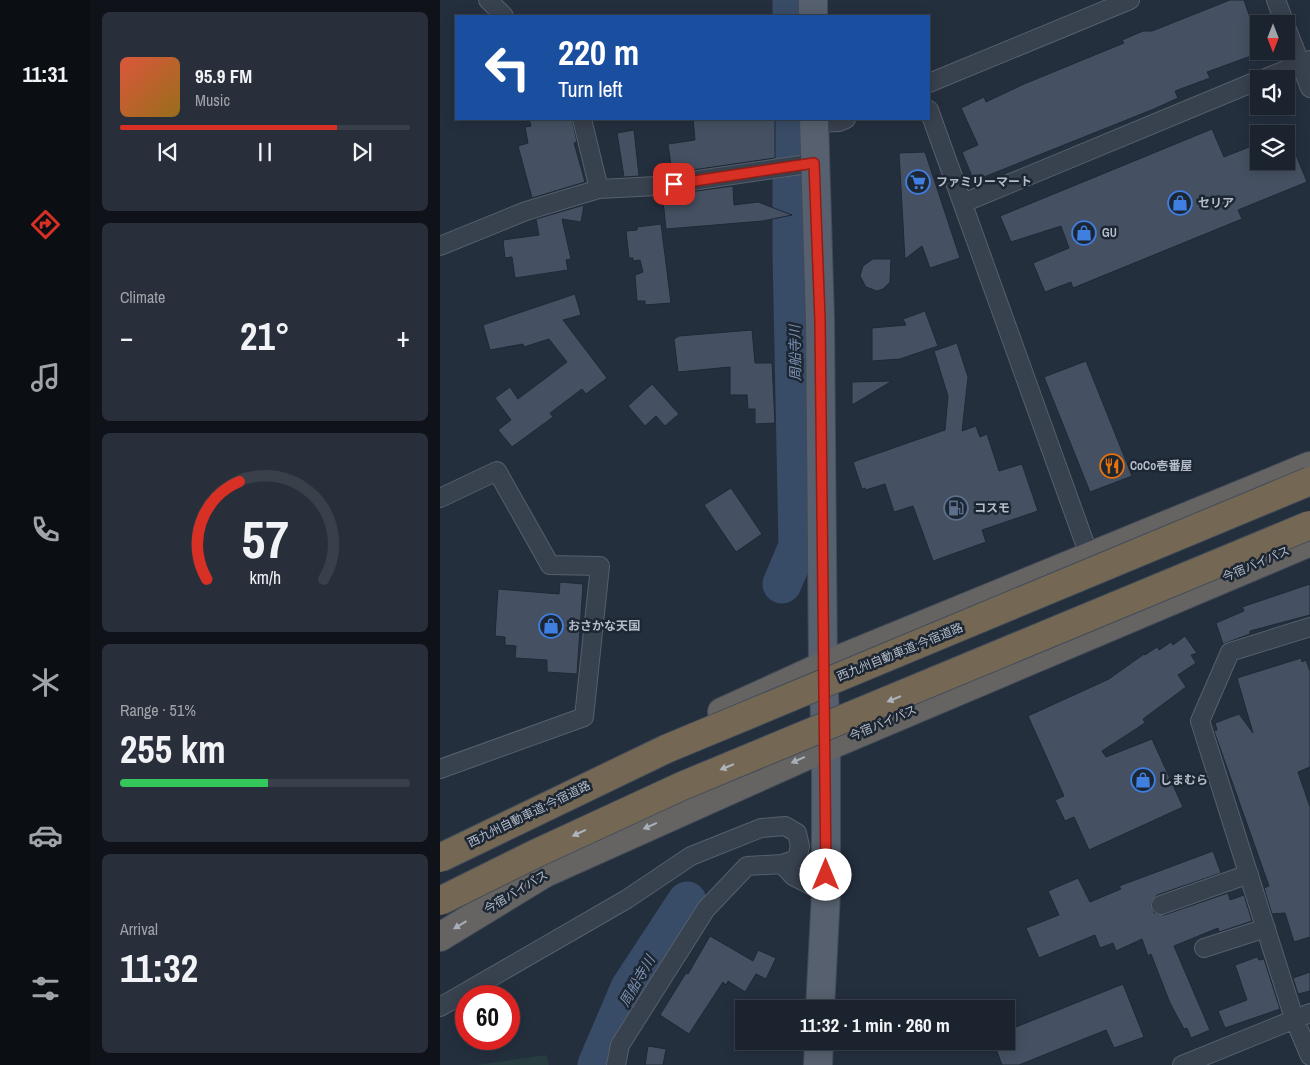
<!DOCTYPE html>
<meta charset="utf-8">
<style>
body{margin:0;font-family:"Archivo Narrow","Noto Sans JP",sans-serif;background:#282f3a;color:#f1f3f6;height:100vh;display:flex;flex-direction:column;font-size:19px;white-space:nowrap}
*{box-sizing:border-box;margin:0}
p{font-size:16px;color:#a0a4aa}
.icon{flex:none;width:28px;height:28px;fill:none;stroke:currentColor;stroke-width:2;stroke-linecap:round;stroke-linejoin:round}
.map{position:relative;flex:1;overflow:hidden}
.drawer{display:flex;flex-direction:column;gap:12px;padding:12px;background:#0f1319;width:350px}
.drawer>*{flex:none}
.guide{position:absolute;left:15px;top:15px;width:475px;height:105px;border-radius:0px;box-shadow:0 2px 12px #0003,0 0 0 1px #39404a;background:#1a4fa0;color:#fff;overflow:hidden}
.needle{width:32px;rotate:180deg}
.controls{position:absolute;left:810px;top:15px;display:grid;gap:10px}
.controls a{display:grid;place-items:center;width:45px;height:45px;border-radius:0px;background:#1b232e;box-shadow:0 2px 12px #0003,0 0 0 1px #39404a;font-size:25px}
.speed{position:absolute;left:15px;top:985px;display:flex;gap:10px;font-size:25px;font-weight:700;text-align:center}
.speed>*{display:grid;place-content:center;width:65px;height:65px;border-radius:50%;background:#1b232e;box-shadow:0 2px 12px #0003,0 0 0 1px #39404a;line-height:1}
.speed .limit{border:8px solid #d22;background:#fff;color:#111}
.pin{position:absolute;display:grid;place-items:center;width:42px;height:42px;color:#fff;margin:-21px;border-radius:10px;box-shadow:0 2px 8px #0006}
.me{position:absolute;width:55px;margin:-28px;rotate:0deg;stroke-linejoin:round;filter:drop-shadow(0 0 4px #0008)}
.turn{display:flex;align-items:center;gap:18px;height:105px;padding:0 20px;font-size:22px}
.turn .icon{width:65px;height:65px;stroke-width:2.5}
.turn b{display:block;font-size:35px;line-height:42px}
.big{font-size:38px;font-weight:800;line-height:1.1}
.drawer .card{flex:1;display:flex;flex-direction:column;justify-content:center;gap:8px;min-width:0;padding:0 18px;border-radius:8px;background:#282f3a}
.drawer .dial{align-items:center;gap:0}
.dial svg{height:130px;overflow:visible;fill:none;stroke:#39404a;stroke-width:7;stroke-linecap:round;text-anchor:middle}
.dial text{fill:#f1f3f6;stroke:none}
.song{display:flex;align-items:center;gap:15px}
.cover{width:60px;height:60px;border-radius:8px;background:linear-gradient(135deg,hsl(10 70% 55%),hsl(40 70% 35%))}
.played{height:5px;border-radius:2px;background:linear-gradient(90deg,#d93025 75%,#39404a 75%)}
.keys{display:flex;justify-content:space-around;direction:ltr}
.heat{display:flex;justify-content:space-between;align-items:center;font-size:28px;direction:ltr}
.charge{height:8px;border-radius:4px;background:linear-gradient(90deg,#34c759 51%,#39404a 0)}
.trip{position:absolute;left:295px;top:1000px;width:280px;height:50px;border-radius:0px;background:#1b232e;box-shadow:0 2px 12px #0003,0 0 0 1px #39404a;font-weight:800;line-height:50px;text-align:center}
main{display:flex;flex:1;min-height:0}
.tab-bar{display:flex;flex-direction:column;width:90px;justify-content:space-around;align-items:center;background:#0b0e12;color:#a0a4aa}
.tab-bar .icon{width:35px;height:35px}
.tab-bar .selected{color:#d93025}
.tab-bar b{font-size:22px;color:#f1f3f6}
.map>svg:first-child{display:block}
</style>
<main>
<nav class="tab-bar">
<b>11:31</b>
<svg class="icon selected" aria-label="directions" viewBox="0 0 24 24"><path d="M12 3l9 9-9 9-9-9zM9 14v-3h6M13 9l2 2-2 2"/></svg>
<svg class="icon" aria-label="music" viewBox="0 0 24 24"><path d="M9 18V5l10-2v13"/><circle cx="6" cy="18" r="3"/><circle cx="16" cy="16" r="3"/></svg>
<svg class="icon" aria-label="phone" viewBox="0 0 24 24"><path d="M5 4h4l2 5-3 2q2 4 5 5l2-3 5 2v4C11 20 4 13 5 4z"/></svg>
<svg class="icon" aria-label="climate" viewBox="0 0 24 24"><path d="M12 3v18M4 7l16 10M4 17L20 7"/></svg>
<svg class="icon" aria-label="car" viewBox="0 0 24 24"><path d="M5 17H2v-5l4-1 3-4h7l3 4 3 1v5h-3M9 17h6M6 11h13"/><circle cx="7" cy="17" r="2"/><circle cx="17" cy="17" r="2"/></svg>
<svg class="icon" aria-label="filters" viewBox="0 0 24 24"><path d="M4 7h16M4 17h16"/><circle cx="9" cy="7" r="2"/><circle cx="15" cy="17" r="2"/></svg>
</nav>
<section class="drawer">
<div class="card">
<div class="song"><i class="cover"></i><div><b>95.9 FM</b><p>Music</p></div></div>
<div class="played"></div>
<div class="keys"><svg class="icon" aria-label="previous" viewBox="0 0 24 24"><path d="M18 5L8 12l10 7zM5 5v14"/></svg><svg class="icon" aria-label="pause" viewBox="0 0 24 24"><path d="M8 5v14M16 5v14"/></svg><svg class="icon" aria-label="next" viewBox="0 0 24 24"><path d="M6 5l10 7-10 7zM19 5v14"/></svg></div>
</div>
<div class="card"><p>Climate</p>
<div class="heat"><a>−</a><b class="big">21°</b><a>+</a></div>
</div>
<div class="card dial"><svg viewBox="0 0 100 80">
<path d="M14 69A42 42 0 1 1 86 69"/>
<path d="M14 69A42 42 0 0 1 34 9" stroke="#d93025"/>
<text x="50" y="56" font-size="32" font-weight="700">57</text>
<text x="50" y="72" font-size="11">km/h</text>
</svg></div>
<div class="card"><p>Range · 51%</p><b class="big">255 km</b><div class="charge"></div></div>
<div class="card"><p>Arrival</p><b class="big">11:32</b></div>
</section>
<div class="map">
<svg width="870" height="1065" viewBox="0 0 870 1065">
<rect width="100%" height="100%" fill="#242f3e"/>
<path fill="#263c3f" d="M106,1055L109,1065H36Z"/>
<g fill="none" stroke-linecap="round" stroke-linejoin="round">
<path stroke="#394c67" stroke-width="39" d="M352,0V16
M342,584L358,546L352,250V119
M157,1065L190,988L247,901"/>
</g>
<path fill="#455162" stroke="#1f2835" d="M790,0H804L819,44V51L822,52L767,72L770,78L735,91L738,98L714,109L534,181L522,152L538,145L521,108L544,97L546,102L584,84L684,43L682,40L703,31H712Z
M89,119H132L137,142L134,143L145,182L92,198L78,146L88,143L85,127L91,126Z
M253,119H335V158L232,173L228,144L255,140Z
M772,129L784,157L819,143V161H846V134H841L847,132L867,182L798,210L802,219L633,288L631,282L605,292L593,263L629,248L621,226L571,242L560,216Z
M194,130L199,176L184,177L177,133Z
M485,152L520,258L490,268L482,246L465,259L459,153Z
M293,186L294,205L318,202L352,215L323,221L226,229L223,200L235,199L234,194Z
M144,205L141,222L122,219L131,259L126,260L128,270L75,278L72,257L65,258L63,240L99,235L96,219Z
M221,224L231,303L205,305V301H197L195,275L203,272L200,260L193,261V258H189L186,231L197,230V227Z
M433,259H451L450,282L443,289L437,291L426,287L420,276L423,266Z
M135,294L141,315L123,320L167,378L146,394L142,389L110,413L113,417L72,447L58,430L71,420L55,398L70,387L78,399L127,362L109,339L84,347L83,344L50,350L43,325Z
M485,311L498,346L460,359L432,361V328L466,325L463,319Z
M312,330L315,363H332L335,423L315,424V409H308L307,395H290V367L238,372L234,339L239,336Z
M517,343L528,377L522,431L536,426L540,437L547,434L559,471L582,464L598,511L542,530L546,542L493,561L473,506L454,512L445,484L426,490L425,488L422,489L413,462L505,430L508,396L494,351Z
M646,361L692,476L650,492L604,377Z
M452,381L412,405V382Z
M212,384L239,414L225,426L216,416L205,426L188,406Z
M291,488L322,534L296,552L264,505Z
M120,582L143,584L137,674L107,672V660L75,658L76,646L65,645V637L55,636L58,589L119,594Z
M870,584V615L810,631V634L783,644L776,623L804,611L802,607Z
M745,636L757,653L751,655L756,663L738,675L746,687L703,719L705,723L662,751L666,757L712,739L743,807L649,850L634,817L625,821L615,800L624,796L588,716L669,679L704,654L705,655L717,647L719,650L731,642L733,645Z
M861,658L862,662L866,660L870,671V767L858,772L870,807V937L854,942L845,913L832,914L824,888L829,886L774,731L777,730L775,723L799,714L813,733L797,678Z
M773,851L781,873L717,895L711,904L714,913L724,915L788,893L790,900L804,895L812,921L779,932L778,928L734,946L770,1030L751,1038L747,1028L744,1029L730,1003L711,954L708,956L702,939L676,951L673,943L660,948L655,935L599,958L586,928L619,915L608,891L638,878L650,902L681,889L679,886Z
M270,936L313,961L318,950L336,958L326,979L316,974L305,992L288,981L286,985L283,982L249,1034L220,1015L246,973L248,974Z
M817,957L819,960L824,959L840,1009L785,1028L778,1011L807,1000L795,965Z
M870,972V991L858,994L853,978Z
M683,984L704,1037L674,1048L666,1030L579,1065H562L553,1041H566V1031Z
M208,1046L226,1049L223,1065H205Z"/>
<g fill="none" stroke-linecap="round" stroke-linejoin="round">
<g stroke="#565f6c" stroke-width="20">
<path id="minor" d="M48,0L64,16
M836,0L845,24
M846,27L870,88
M823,79L870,60
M489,83L690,0
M489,110L649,555
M142,119L159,189
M374,123L399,122L406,119
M523,203L819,80
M0,246L86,211L159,189L217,186L374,163
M0,498L57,471L110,565L160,566L144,717L0,769
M870,627L790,652L760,721L854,1018L870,1056
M721,905L809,874
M764,948L826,928
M0,1007L187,899L251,856L321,828L345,826L357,833L360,846L357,859L342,864
M176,1065L180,1045L266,909L307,866L342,864L353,876L386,893
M742,1065L870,1013"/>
</g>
<g stroke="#414a57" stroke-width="30">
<path id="primary" d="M373,0V16
M374,119L380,320L383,666L386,747V893L380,1009
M378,1065L379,1041"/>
</g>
<g stroke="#434c59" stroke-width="30">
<path id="trunk" d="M282,712L383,666L870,466
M0,937L105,873L386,747L870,542"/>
</g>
<use href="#minor" stroke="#38414e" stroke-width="18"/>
<use href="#primary" stroke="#56606e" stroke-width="28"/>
<use href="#trunk" stroke="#656462" stroke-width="28"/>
<g stroke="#434c59" stroke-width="30" stroke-linecap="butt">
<path id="motorway-bridge" d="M0,858L226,749L870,481
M0,901L97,853L242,786L870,525"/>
</g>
<use href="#motorway-bridge" stroke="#746855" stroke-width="28"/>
</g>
<defs><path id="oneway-solid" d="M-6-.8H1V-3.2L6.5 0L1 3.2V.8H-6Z" transform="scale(1.25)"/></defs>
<g fill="#aeb4bd">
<use href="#oneway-solid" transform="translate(454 699) rotate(158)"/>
<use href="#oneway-solid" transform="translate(287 767) rotate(158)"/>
<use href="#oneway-solid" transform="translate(139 833) rotate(155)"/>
</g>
<g fill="#a8afba">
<use href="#oneway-solid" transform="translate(358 760) rotate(156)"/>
<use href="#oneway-solid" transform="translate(210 826) rotate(156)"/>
<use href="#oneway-solid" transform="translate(20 925) rotate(149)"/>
</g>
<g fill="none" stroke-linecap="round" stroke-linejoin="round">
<g stroke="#8d1f18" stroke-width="12">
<path id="route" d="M234,184L374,163L380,320L386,875"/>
</g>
<use href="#route" stroke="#d93025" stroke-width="9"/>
</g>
<defs>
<g id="supermarket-ring" transform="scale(1.25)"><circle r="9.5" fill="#1d2633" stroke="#3f7fe0" stroke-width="1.5"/><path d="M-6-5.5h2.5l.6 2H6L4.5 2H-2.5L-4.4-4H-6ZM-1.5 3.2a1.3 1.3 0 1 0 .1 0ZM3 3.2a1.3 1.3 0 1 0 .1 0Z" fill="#3f7fe0"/></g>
<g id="shop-ring" transform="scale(1.25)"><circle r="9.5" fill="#1d2633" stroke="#3f7fe0" stroke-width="1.5"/><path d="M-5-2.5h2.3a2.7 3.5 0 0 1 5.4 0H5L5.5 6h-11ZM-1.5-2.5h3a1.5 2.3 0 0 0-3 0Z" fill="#3f7fe0"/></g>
<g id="restaurant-ring" transform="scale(1.25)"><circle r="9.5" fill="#1d2633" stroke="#e8710a" stroke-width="1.5"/><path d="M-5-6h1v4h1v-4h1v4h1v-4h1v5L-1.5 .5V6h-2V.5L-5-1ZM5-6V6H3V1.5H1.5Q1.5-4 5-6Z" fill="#e8710a"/></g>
<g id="fuel-ring" transform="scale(1.25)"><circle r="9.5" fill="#1d2633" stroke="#5c6f8a" stroke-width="1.5"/><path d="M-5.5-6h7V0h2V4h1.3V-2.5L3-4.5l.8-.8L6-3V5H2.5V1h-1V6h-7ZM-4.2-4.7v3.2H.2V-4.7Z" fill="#5c6f8a"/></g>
</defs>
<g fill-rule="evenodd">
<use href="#supermarket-ring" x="478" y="182"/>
<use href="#shop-ring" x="740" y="203"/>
<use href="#shop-ring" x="644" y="233"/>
<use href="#restaurant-ring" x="672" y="466"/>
<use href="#fuel-ring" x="516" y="508"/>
<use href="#shop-ring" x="111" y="626"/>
<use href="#shop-ring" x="703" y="780"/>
</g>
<g text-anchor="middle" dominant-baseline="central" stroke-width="5" stroke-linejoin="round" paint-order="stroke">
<g font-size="12" font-weight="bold" fill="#b4bcc9" stroke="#1d2633" text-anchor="start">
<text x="496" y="182">ファミリーマート</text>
<text x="758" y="203">セリア</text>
<text x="662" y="233">GU</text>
<text x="690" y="466">CoCo壱番屋</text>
<text x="534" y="508">コスモ</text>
<text x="128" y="626">おさかな天国</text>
<text x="720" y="780">しまむら</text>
</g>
<g font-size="12" fill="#b4bcc9" stroke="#1d2633">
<text transform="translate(816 564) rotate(-23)">今宿バイパス</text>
<text transform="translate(460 652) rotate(-22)">西九州自動車道;今宿道路</text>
<text transform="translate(443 723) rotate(-23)">今宿バイパス</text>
<text transform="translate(89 814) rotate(-26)">西九州自動車道;今宿道路</text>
<text transform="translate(76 892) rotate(-31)">今宿バイパス</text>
</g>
<g font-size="14" font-style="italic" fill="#7c92b1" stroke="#1d2633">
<text transform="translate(355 353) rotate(-91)">周船寺川</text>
<text transform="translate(197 981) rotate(-60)">周船寺川</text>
</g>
</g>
</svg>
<div class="controls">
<a><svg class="needle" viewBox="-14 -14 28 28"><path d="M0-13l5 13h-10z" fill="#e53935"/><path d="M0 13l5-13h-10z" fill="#a0a4aa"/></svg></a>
<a><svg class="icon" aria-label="sound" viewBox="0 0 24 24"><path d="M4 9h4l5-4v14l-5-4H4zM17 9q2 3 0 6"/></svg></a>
<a><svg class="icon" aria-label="layers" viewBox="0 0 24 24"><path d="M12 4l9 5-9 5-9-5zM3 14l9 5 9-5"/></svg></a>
</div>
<div class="speed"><div class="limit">60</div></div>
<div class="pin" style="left:234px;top:184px;background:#d93025"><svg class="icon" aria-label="arrive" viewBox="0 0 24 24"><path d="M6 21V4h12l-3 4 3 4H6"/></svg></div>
<svg class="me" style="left:386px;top:875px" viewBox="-20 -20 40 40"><circle r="19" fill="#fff"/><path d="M0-13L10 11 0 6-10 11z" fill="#d93025"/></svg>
<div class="trip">11:32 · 1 min · 260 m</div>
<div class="guide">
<div class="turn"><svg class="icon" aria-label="left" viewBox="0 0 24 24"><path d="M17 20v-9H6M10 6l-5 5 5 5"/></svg><div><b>220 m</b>Turn left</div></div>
</div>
</div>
</main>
